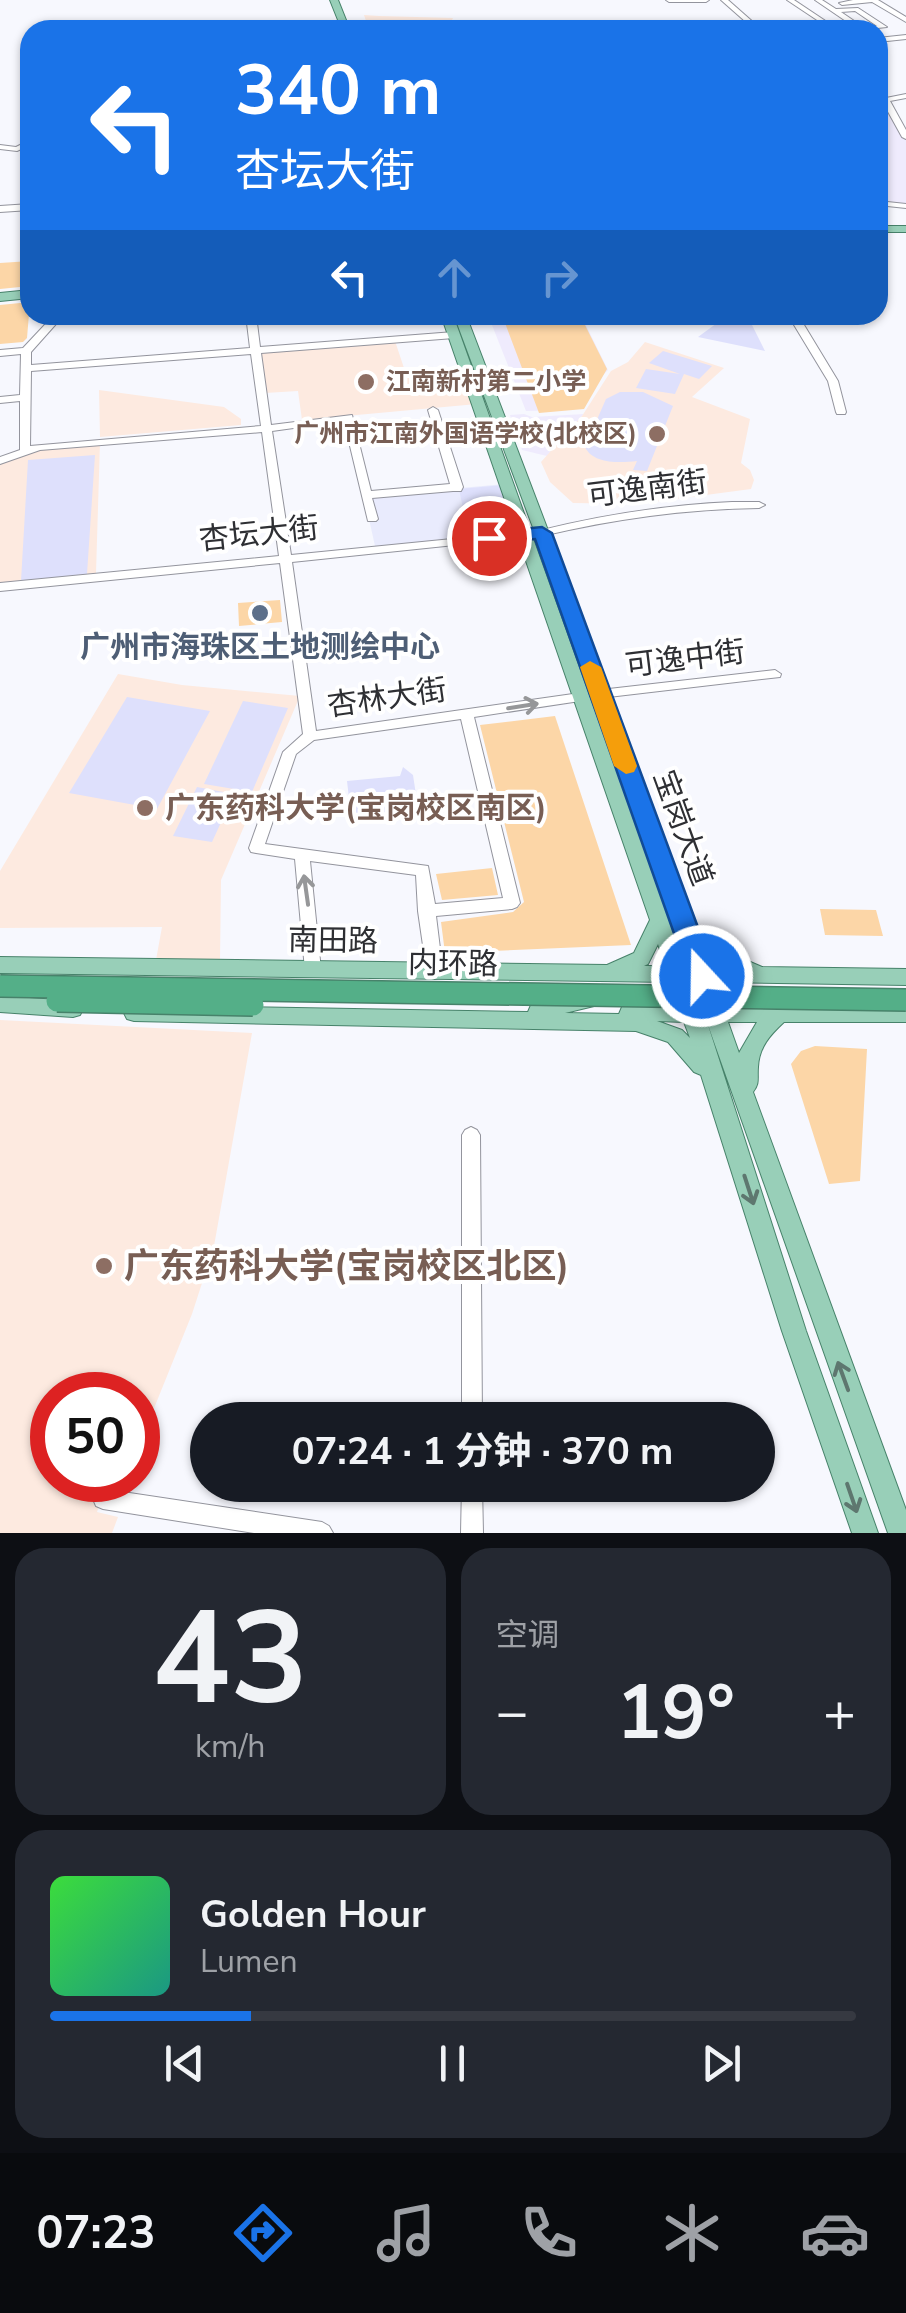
<!DOCTYPE html>
<html lang="zh">
<meta charset="utf-8">
<style>
body{margin:0;font-family:"Nunito Sans","Noto Sans SC",sans-serif;background:#242831;color:#f1f3f6;height:100vh;display:flex;flex-direction:column;font-size:38px;white-space:nowrap}
*{box-sizing:border-box;margin:0}
p{font-size:32px;color:#9ea1a6}
.icon{flex:none;width:55px;height:55px;fill:none;stroke:currentColor;stroke-width:2;stroke-linecap:round;stroke-linejoin:round}
.map{position:relative;height:1533px;overflow:hidden}
.drawer{display:flex;flex-direction:column;gap:15px;padding:15px;background:#0d0f14;flex:1}
.drawer>*{flex:none}
.hud{position:absolute;left:20px;top:20px;width:868px;height:305px;border-radius:30px;box-shadow:0 2px 8px #0004;background:#1a73e8;color:#fff;overflow:hidden}
.speed{position:absolute;left:30px;top:1372px;display:flex;gap:20px;font-size:50px;font-weight:700;text-align:center}
.speed>*{display:grid;place-content:center;width:130px;height:130px;border-radius:50%;background:#171b24;box-shadow:0 2px 8px #0004;line-height:1}
.speed .limit{border:15px solid #d22;background:#fff;color:#111}
.pin{position:absolute;display:grid;place-items:center;width:85px;height:85px;color:#fff;margin:-42px;border:5px solid #fff;border-radius:50%;box-shadow:0 2px 10px #0007}
.me{position:absolute;width:110px;margin:-55px;rotate:339deg;stroke-linejoin:round;filter:drop-shadow(0 0 8px #0008)}
.turn{display:flex;align-items:center;gap:35px;height:210px;padding:0 50px;font-size:45px}
.turn .icon{width:130px;height:130px;stroke-width:2.5}
.turn b{display:block;font-size:70px;line-height:85px}
.lanes{display:flex;align-items:center;height:95px;padding:0 50px;background:#0003;justify-content:center;gap:50px;direction:ltr}
.lanes .off{opacity:.35}
.big{font-size:75px;font-weight:700;line-height:1.1}
.drawer .tile{flex:1;display:flex;flex-direction:column;justify-content:center;gap:15px;min-width:0;padding:0 35px;border-radius:30px;background:#242831}
.drawer .dial{align-items:center;gap:0}
.dial b{font-size:130px;line-height:1}
.song{display:flex;align-items:center;gap:30px}
.cover{width:120px;height:120px;border-radius:15px;background:linear-gradient(135deg,hsl(120 70% 55%),hsl(170 70% 35%))}
.played{height:10px;border-radius:5px;background:linear-gradient(90deg,#1a73e8 25%,#363941 25%)}
.keys{display:flex;justify-content:space-around;direction:ltr}
.heat{display:flex;justify-content:space-between;align-items:center;font-size:55px;direction:ltr}
.drawer .tiles{flex:1;display:grid;gap:15px;grid-template-columns:1fr 1fr}
.tile:last-child{grid-column:span 2}
.trip{position:absolute;left:190px;top:1402px;width:585px;height:100px;border-radius:50px;background:#171b24;box-shadow:0 2px 8px #0004;font-weight:700;line-height:100px;text-align:center}
.tabs{display:flex;height:160px;justify-content:space-around;align-items:center;background:#090b0e;color:#9ea1a6}
.tabs .icon{width:70px;height:70px}
.tabs .active{color:#1a73e8}
.tabs b{font-size:45px;color:#f1f3f6}
.map>svg:first-child{display:block}
</style>
<div class="map">
<svg width="906" height="1533" viewBox="0 0 906 1533">
<rect width="100%" height="100%" fill="#f7f8fe"/>
<path fill="#efebfd" d="M878,89L906,139V205L878,201Z
M488,315H581L608,370L568,410L526,411Z
M524,414L532,417L584,414L547,456L522,450L510,415Z"/>
<path fill="#e9ebfd" d="M505,484L520,533L375,546L369,519L371,496Z"/>
<path fill="#fdeae0" d="M364,15L379,16L453,18L447,30H369Z
M395,341L406,374L465,369L477,404L302,420L298,391L265,393L258,351Z
M645,342L724,368L692,397L750,419L741,463L750,470L754,480L751,489L638,504L573,503L550,482L541,462L582,416L611,371L628,362Z
M99,390L224,407L241,419V425L100,437Z
M100,442L96,573L0,586V463L28,450Z
M118,674L182,685L300,696L221,880L220,961L156,960L162,927L0,928V871Z
M0,1020L252,1033L214,1246L192,1314L138,1448V1395H52V1480H125L122,1488L106,1485L97,1512L118,1517L112,1533H0Z"/>
<path fill="#dee0fc" d="M728,315H747L765,351L698,337Z
M663,351L712,366L699,379L684,374L675,394L636,388L646,369L680,374L649,363Z
M620,392H643L673,406L647,471L633,470L637,461C619,463 593,464 585,447L606,399Z
M95,455L87,574L21,581L28,460Z
M504,485L518,532L469,537L459,489Z
M127,697L210,711L157,809L69,793Z
M243,701L288,708L252,792L204,784Z
M403,767L413,775L418,808L351,816L347,781L400,776Z
M197,787L234,794L212,842L173,836Z"/>
<path fill="#fcd6a7" d="M30,261V286L0,289V263Z
M30,302L27,338L23,342L0,344V305Z
M502,315H580L607,369L584,409L539,413Z
M280,600L282,622L239,626L238,603Z
M555,716L631,945L445,953L441,922L513,912L524,902L480,725Z
M492,868L498,895L442,900L436,874Z
M820,909L876,910L883,936L825,935Z
M815,1046L867,1049L860,1181L829,1184L791,1064L801,1051Z"/>
<g fill="none" stroke-linecap="round" stroke-linejoin="round">
<g stroke="#93949d" stroke-width="2">
<path id="minor" d="M666,0H709L706,2H669Z
M721,0H728L762,30H755Z
M787,0H794L839,30H832Z
M815,0H822L836,9L858,8L887,27L859,30ZM855,11L877,26L863,27L841,12Z
M853,0H878L906,17V22L872,2L842,5L839,3Z
M906,35V39L878,42V38Z
M906,94V98L890,101L906,130V139L902,137L881,99Z
M30,140V145L17,151L0,149V145L16,147Z
M878,201L906,204V208L878,205Z
M30,204V210L0,212V206Z
M54,315H64L31,352V365L250,348L246,315H256L260,347L454,332L459,335L454,338L261,353L271,425L352,415L371,491L450,484L428,410L433,407L438,410L463,487L461,491H453L372,498L378,519L376,521H368L344,421L272,431L291,555L523,532L529,535L523,538L292,562L316,731L580,693L587,697L580,701L474,717L520,903L517,907L512,909L436,916L443,973L441,977L435,979L429,977L427,973L418,911L416,875L310,861L321,970L319,974L313,976L307,974L305,970L295,859L256,853L251,852L249,848L283,752L303,734L280,563L0,591V583L279,556L262,432L40,450L0,464V457L20,450V401L0,403V397L20,395L21,354L0,356V350L23,348ZM251,354L261,426L30,446L31,371ZM461,719L503,898L435,904L428,866L265,844L296,754L314,740Z
M788,315H798L838,381L846,412L845,414H837L836,412L828,381Z
M732,502H759L765,505L759,508C685,509 614,519 542,536L536,533L538,531C602,515 666,505 732,502Z
M775,670L781,674L780,677L600,698L593,694L600,690Z
M471,1127L477,1130L480,1135L482,1420H462V1135L465,1130Z
M462,1485H482L483,1533H461Z
M103,1489L322,1522L329,1526L333,1533H254L103,1509L96,1506L93,1499L96,1492Z"/>
</g>
<g stroke="#47826a" stroke-width="2">
<path id="major" d="M330,0H338L350,30H342Z
M878,226H906V232H878Z
M30,290V298L0,301V293Z
M441,315H453L686,966L535,533L454,315H466L549,533L694,930L720,949L762,967L906,969V985L713,982L722,1005L906,1006V1022H784C770,1035 759,1047 758,1067C757,1079 760,1083 753,1092L906,1510V1533H888L707,1022L806,1331L878,1533H852L782,1331L701,1075L694,1072L668,1042L636,1031L134,1021L127,1019L124,1013L127,1007L134,1005L528,1012L531,1005L587,992L594,994L597,1000L594,1006L565,1013L619,1014L622,1007L629,1005H679L671,982L0,973V957L607,965L634,953L650,920ZM658,944L665,966H644L648,964ZM705,960L706,961L722,967L708,966ZM691,982H693L701,1005H699ZM657,1021L684,1022L690,1038L682,1030ZM728,1022H757L739,1053Z
M0,996L73,1001L80,1003L83,1009L80,1015L73,1017L0,1012Z"/>
</g>
<use href="#minor" fill="#fff" fill-rule="evenodd"/>
<use href="#major" fill="#98cfb8" fill-rule="evenodd"/>
<g stroke="#47826a" stroke-width="24" stroke-linecap="butt">
<path id="highway-bridge" d="M0,986L906,1000
M57,1001L253,1005"/>
</g>
<use href="#highway-bridge" stroke="#54af88" stroke-width="21"/>
</g>
<defs><path id="oneway-shaft" d="M-6 0H5M1.5-3L5.5 0L1.5 3" fill="none" stroke-width="1.6" stroke-linecap="round" stroke-linejoin="round" transform="scale(2.5)"/></defs>
<g stroke="#969799">
<use href="#oneway-shaft" transform="translate(523 706) rotate(-9)"/>
<use href="#oneway-shaft" transform="translate(306 890) rotate(-98)"/>
</g>
<g stroke="#5e776f">
<use href="#oneway-shaft" transform="translate(749 1190) rotate(72)"/>
<use href="#oneway-shaft" transform="translate(843 1376) rotate(-110)"/>
<use href="#oneway-shaft" transform="translate(852 1498) rotate(71)"/>
</g>
<path fill="#1a73e8" stroke="#114b97" stroke-width="2.5" d="M542,527L552,533L716,976L712,984L702,987L693,984L689,976L535,539L489,543L480,538L489,532Z"/>
<path fill="#f59e0b" d="M590,661L601,667L637,766L634,772L626,774L614,766L580,667Z"/>
<g fill="#8d6e63" stroke="#fff" stroke-width="4">
<circle cx="366" cy="382" r="10"/>
<circle cx="657" cy="434" r="10"/>
<circle cx="145" cy="808" r="10"/>
<circle cx="104" cy="1266" r="10"/>
</g>
<circle fill="#5c6f8a" stroke="#fff" stroke-width="4" cx="260" cy="613" r="10"/>
<g text-anchor="middle" dominant-baseline="central" stroke-width="8" stroke-linejoin="round" paint-order="stroke">
<g font-size="25" font-weight="bold" fill="#785e54" stroke="#fff" text-anchor="start">
<text x="386" y="382">江南新村第二小学</text>
<text x="637" y="434" text-anchor="end">广州市江南外国语学校(北校区)</text>
</g>
<g font-size="30" fill="#2e2f33" stroke="#fff">
<text transform="translate(647 489) rotate(-7)">可逸南街</text>
<text transform="translate(259 534) rotate(-6)">杏坛大街</text>
<text transform="translate(685 659) rotate(-7)">可逸中街</text>
<text transform="translate(387 698) rotate(-8)">杏林大街</text>
<text transform="translate(683 828) rotate(70)">宝岗大道</text>
<text transform="translate(333 941) rotate(1)">南田路</text>
<text transform="translate(453 964) rotate(1)">内环路</text>
</g>
<g font-size="30" font-weight="bold" fill="#4e5e75" stroke="#fff">
<text x="260" y="647">广州市海珠区土地测绘中心</text>
</g>
<g font-size="30" font-weight="bold" fill="#785e54" stroke="#fff" text-anchor="start">
<text x="165" y="808">广东药科大学(宝岗校区南区)</text>
</g>
<g font-size="35" font-weight="bold" fill="#785e54" stroke="#fff" text-anchor="start">
<text x="124" y="1266">广东药科大学(宝岗校区北区)</text>
</g>
</g>
</svg>
<div class="speed"><div class="limit">50</div></div>
<div class="pin" style="left:489px;top:538px;background:#d93025"><svg class="icon" aria-label="arrive" viewBox="0 0 24 24"><path d="M6 21V4h12l-3 4 3 4H6"/></svg></div>
<svg class="me" style="left:702px;top:976px" viewBox="-20 -20 40 40"><circle r="17" fill="#1a73e8" stroke="#fff" stroke-width="3"/><path d="M0-11L8 9 0 5-8 9z" fill="#fff"/></svg>
<div class="trip">07:24 · 1 分钟 · 370 m</div>
<div class="hud">
<div class="turn"><svg class="icon" aria-label="left" viewBox="0 0 24 24"><path d="M17 20v-9H6M10 6l-5 5 5 5"/></svg><div><b>340 m</b>杏坛大街</div></div>
<div class="lanes"><svg class="icon" aria-label="left" viewBox="0 0 24 24"><path d="M17 20v-9H6M10 6l-5 5 5 5"/></svg><svg class="icon off" aria-label="ahead" viewBox="0 0 24 24"><path d="M12 20V5M6 11l6-6 6 6"/></svg><svg class="icon off" aria-label="right" viewBox="0 0 24 24"><path d="M7 20v-9h11M14 6l5 5-5 5"/></svg></div>
</div>
</div>
<section class="drawer">
<div class="tiles">
<div class="tile dial"><b>43</b><p>km/h</p></div>
<div class="tile"><p>空调</p>
<div class="heat"><a>−</a><b class="big">19°</b><a>+</a></div>
</div>
<div class="tile">
<div class="song"><i class="cover"></i><div><b>Golden Hour</b><p>Lumen</p></div></div>
<div class="played"></div>
<div class="keys"><svg class="icon" aria-label="previous" viewBox="0 0 24 24"><path d="M18 5L8 12l10 7zM5 5v14"/></svg><svg class="icon" aria-label="pause" viewBox="0 0 24 24"><path d="M8 5v14M16 5v14"/></svg><svg class="icon" aria-label="next" viewBox="0 0 24 24"><path d="M6 5l10 7-10 7zM19 5v14"/></svg></div>
</div>
</div>
</section>
<nav class="tabs">
<b>07:23</b>
<svg class="icon active" aria-label="directions" viewBox="0 0 24 24"><path d="M12 3l9 9-9 9-9-9zM9 14v-3h6M13 9l2 2-2 2"/></svg>
<svg class="icon" aria-label="music" viewBox="0 0 24 24"><path d="M9 18V5l10-2v13"/><circle cx="6" cy="18" r="3"/><circle cx="16" cy="16" r="3"/></svg>
<svg class="icon" aria-label="phone" viewBox="0 0 24 24"><path d="M5 4h4l2 5-3 2q2 4 5 5l2-3 5 2v4C11 20 4 13 5 4z"/></svg>
<svg class="icon" aria-label="climate" viewBox="0 0 24 24"><path d="M12 3v18M4 7l16 10M4 17L20 7"/></svg>
<svg class="icon" aria-label="car" viewBox="0 0 24 24"><path d="M5 17H2v-5l4-1 3-4h7l3 4 3 1v5h-3M9 17h6M6 11h13"/><circle cx="7" cy="17" r="2"/><circle cx="17" cy="17" r="2"/></svg>
</nav>
